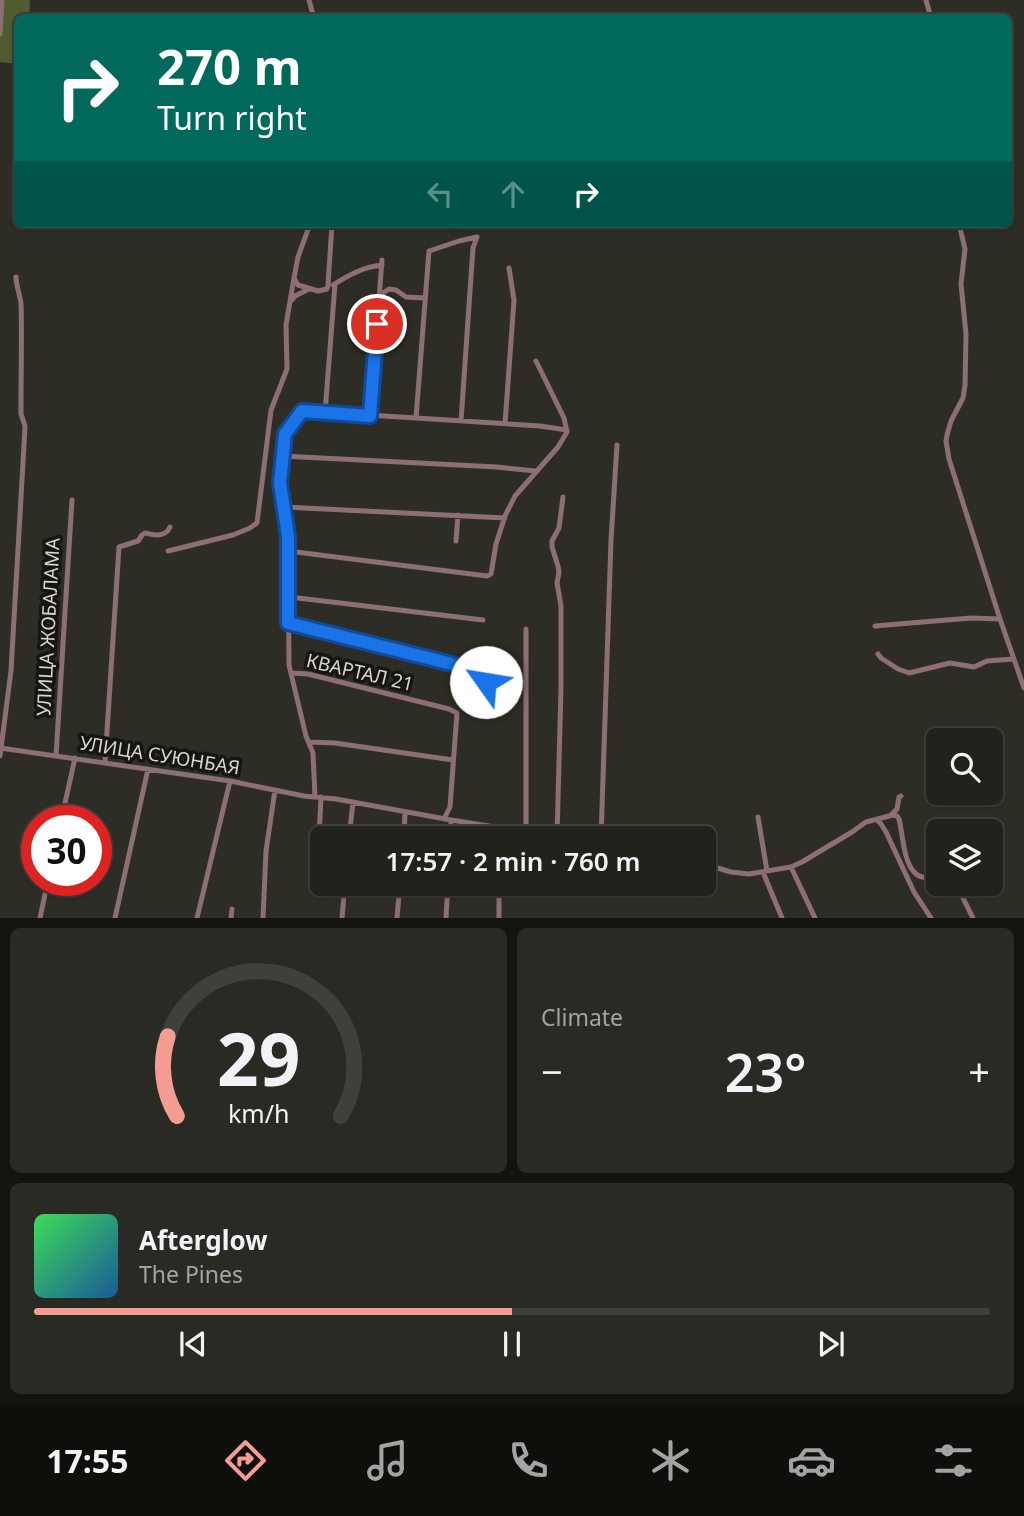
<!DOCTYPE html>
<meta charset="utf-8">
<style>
body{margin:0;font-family:"Noto Sans",sans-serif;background:#2a2a25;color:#f1f3f6;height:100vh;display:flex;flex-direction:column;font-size:26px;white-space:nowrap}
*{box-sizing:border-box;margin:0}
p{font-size:23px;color:#a2a4a3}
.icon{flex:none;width:38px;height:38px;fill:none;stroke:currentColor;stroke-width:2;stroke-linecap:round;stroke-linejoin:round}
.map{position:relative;height:918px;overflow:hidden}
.details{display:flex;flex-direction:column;gap:10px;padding:10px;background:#13130f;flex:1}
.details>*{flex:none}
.hud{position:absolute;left:14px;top:14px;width:998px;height:214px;border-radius:10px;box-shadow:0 2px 5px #0004,0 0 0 2px #3f3f3b;background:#00695c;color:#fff;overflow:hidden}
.fabs{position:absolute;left:926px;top:728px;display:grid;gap:14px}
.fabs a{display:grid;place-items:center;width:77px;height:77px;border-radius:10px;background:#22221c;box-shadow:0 2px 5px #0004,0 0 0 2px #3f3f3b;font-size:35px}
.speed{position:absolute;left:21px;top:805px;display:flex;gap:14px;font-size:35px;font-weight:700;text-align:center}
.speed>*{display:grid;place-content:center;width:91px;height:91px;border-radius:50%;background:#22221c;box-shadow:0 2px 5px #0004,0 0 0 2px #3f3f3b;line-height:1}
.speed .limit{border:10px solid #d22;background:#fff;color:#111}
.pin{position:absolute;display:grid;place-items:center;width:60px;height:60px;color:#fff;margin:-30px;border:4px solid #fff;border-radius:50%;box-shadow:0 2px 7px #0007}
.me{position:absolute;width:77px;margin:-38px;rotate:302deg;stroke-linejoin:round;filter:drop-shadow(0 0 5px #0008)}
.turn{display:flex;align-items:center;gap:24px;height:147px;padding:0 28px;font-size:32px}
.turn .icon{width:91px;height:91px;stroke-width:2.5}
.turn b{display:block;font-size:49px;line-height:60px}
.lanes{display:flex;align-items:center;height:66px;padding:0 28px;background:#0003;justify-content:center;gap:35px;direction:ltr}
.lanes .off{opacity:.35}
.big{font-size:52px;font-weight:600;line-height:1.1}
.details .tile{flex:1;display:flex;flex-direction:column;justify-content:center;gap:10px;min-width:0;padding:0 24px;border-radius:10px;background:#2a2a25}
.details .dial{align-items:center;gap:0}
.dial svg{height:182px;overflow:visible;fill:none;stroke:#3f3f3b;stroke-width:7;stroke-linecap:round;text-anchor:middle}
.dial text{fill:#f1f3f6;stroke:none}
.song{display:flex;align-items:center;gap:21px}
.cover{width:84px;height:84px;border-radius:10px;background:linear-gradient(135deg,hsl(130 70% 55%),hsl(210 70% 35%))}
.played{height:7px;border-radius:4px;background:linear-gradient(90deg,#f59c93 50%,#3f3f3b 50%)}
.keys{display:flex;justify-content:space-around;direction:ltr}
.heat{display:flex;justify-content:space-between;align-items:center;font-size:38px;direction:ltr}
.details .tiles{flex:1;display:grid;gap:10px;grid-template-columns:1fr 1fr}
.tile:last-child{grid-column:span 2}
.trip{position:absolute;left:310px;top:826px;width:406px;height:70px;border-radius:10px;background:#22221c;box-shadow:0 2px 5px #0004,0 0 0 2px #3f3f3b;font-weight:600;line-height:70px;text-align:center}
.tab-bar{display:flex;height:112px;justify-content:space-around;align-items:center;background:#0e0e0b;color:#a2a4a3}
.tab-bar .icon{width:49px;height:49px}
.tab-bar .on{color:#f59c93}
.tab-bar b{font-size:32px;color:#f1f3f6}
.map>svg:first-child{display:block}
</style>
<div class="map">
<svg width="1024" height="918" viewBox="0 0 1024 918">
<rect width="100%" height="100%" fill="#2e2d25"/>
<path fill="#4f5c2d" d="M0,0H30L29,17L18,18L17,64L0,62Z"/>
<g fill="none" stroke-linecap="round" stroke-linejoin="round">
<path stroke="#8d6e75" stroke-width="5" d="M309,0L314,18
M926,0L931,18
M0,34L2,0
M310,224L298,257L294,278L298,285L318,291L327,289L328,285L332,224
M959,224L965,249L961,284L966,334L965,385L963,398L951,421L947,435L946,441L949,459L1000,619L1024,688
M333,285C349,275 363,267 382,265
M380,295L389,289L396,290L406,297L425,298
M292,300L295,296L309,289
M325,413L335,284
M370,416L382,260
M416,418L429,251L459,241L477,237
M461,421L473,248L477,237
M505,424L514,300L509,268
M282,456L497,467L535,471
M284,507L505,518
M456,541L458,515
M168,551L233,535L250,528L257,523L271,410L287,369L286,325L294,278
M288,551L487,576L491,574L496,544L505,516L515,496L558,447L567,432L564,418L536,361
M288,600L293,598H298L483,620
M288,623L484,672L486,675L490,694
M875,626L971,618L1000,619
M526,629V832
M878,654L881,658L898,669L909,673L950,663L974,667L987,661L1013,659
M292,673L308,674L449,709L457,713L450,807L444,819
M309,742L335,743L453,760
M0,748L230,781L304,796L336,799L451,820L565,838
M0,756L11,671L24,445L25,426L21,414V400C21,368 22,336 21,304C20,294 16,286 16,277
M56,756L72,500
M105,762L119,547L138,541L142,535L145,533C154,535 165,538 170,527
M315,797L313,753L306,736L289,665L288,536L280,483L285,434L302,411H306L540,426L567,430
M891,815L897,809L899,797L901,796
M758,817L767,871
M877,820L881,824L886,832L914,892L931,918
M61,821L75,758
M557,837L561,688V606L557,583L559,572L558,566L552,547V541L559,528L563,497
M349,838L353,802
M404,838L405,812
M450,838L451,820
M601,838L611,540L617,445
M316,860L318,858L321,797
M704,864L731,872L749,874L791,867L802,862L852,832L866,822L893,815L897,816L899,819C903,834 903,863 916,874C922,879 931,878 938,879
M791,867L815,918
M763,872L782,918
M499,884V918
M950,884L962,896L973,918
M40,918L48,880
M115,918L148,769
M197,918L230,781
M231,918L232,909
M263,918L266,851L275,790
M342,918L345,884
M397,918L400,884
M446,918L448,884"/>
</g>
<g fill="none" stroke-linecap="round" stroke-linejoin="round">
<g stroke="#114b97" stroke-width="18">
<path id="route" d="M377,324L370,416L302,411L285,434L280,483L288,536V623L476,670C484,672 486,674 486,682"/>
</g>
<use href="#route" stroke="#1a73e8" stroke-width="12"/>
</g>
<g text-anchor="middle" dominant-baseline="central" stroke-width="7" stroke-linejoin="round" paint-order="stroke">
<g font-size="19" fill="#d7d6d1" stroke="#161511">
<text transform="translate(48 627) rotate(-87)">УЛИЦА ЖОБАЛАМА</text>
<text transform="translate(360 672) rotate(13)">КВАРТАЛ 21</text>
<text transform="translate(160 755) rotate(9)">УЛИЦА СУЮНБАЯ</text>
</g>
</g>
</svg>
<div class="fabs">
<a><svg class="icon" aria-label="search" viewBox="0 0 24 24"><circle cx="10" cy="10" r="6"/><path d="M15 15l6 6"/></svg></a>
<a><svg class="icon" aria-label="layers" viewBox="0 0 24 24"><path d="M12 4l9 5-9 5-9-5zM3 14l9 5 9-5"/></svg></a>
</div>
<div class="speed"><div class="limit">30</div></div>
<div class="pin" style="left:377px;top:324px;background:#d93025"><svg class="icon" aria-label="arrive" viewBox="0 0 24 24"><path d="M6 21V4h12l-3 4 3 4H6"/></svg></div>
<svg class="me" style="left:486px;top:682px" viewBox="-20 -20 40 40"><circle r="19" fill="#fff"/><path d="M0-13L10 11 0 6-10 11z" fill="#1a73e8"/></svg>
<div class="trip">17:57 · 2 min · 760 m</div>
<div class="hud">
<div class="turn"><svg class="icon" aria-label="right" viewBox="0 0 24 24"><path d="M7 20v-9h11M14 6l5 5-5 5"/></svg><div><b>270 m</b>Turn right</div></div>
<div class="lanes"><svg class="icon off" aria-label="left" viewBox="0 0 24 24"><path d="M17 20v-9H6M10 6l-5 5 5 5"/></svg><svg class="icon off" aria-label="ahead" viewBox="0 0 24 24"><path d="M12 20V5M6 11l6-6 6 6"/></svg><svg class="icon" aria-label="right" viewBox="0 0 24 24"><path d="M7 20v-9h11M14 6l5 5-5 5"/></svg></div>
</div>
</div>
<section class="details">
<div class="tiles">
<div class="tile dial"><svg viewBox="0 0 100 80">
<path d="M14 69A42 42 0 1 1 86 69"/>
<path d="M14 69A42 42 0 0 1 10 34" stroke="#f59c93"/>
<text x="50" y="56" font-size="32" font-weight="700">29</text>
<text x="50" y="72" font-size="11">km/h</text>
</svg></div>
<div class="tile"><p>Climate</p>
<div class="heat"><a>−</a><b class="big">23°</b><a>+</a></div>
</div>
<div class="tile">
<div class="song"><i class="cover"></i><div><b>Afterglow</b><p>The Pines</p></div></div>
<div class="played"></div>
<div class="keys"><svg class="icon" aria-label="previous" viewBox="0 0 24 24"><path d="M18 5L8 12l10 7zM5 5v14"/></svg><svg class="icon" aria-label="pause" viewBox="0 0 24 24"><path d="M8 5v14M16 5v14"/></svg><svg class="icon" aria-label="next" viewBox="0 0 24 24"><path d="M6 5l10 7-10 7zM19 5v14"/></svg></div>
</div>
</div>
</section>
<nav class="tab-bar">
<b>17:55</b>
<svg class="icon on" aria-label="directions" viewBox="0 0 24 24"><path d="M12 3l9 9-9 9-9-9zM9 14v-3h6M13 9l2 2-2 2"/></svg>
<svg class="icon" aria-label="music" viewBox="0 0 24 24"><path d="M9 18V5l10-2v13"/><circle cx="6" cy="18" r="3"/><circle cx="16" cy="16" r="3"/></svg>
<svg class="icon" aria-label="phone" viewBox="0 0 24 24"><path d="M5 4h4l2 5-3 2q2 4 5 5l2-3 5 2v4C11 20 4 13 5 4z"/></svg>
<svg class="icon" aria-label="climate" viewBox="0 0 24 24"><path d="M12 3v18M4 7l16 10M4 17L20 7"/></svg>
<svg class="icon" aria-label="car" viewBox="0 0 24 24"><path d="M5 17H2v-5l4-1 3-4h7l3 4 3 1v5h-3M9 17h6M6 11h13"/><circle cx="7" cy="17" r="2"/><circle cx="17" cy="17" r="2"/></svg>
<svg class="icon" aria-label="filters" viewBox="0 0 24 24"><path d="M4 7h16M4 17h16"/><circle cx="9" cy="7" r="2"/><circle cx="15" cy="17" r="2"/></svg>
</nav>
